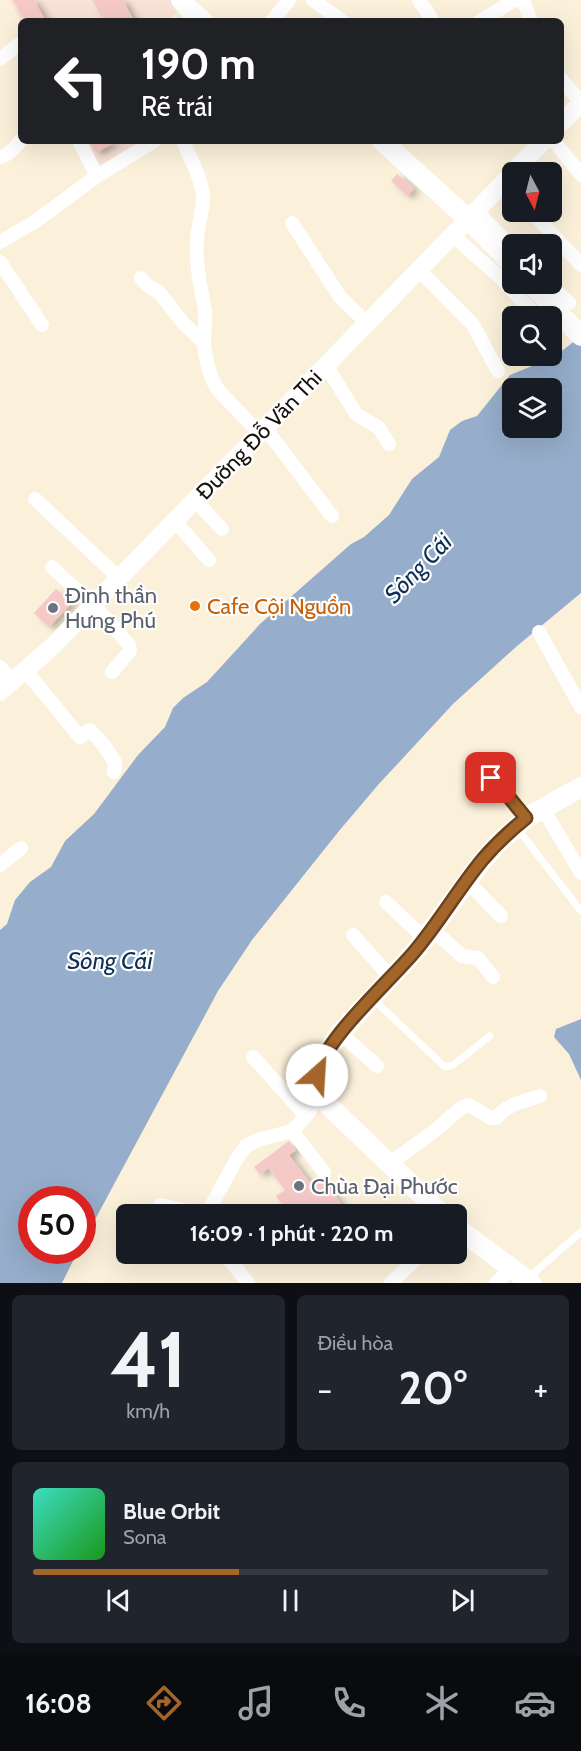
<!DOCTYPE html>
<html lang="vi">
<meta charset="utf-8">
<style>
body{margin:0;font-family:Cabin,sans-serif;background:#20242c;color:#f1f3f6;height:100vh;display:flex;flex-direction:column;font-size:22px;white-space:nowrap}
*{box-sizing:border-box;margin:0}
p{font-size:20px;color:#9ea1a6}
.icon{flex:none;width:33px;height:33px;fill:none;stroke:currentColor;stroke-width:2;stroke-linecap:round;stroke-linejoin:round}
.map{position:relative;height:1283px;overflow:hidden}
.sheet{display:flex;flex-direction:column;gap:12px;padding:12px;background:#0d0f14;flex:1}
.sheet>*{flex:none}
.hud{position:absolute;left:18px;top:18px;width:546px;height:126px;border-radius:9px;box-shadow:0 6px 24px #0002;background:#202124;color:#fff;overflow:hidden}
.needle{width:39px;rotate:173deg}
.controls{position:absolute;left:502px;top:162px;display:grid;gap:12px}
.controls a{display:grid;place-items:center;width:60px;height:60px;border-radius:9px;background:#171b24;box-shadow:0 6px 24px #0002;font-size:30px}
.speed{position:absolute;left:18px;top:1186px;display:flex;gap:12px;font-size:30px;font-weight:700;text-align:center}
.speed>*{display:grid;place-content:center;width:78px;height:78px;border-radius:50%;background:#171b24;box-shadow:0 6px 24px #0002;line-height:1}
.speed .limit{border:9px solid #d22;background:#fff;color:#111}
.pin{position:absolute;display:grid;place-items:center;width:51px;height:51px;color:#fff;margin:-26px;border-radius:12px;box-shadow:0 3px 9px #0006}
.me{position:absolute;width:66px;margin:-33px;rotate:26deg;stroke-linejoin:round;filter:drop-shadow(0 0 4px #0008)}
.turn{display:flex;align-items:center;gap:21px;height:126px;padding:0 24px;font-size:27px}
.turn .icon{width:78px;height:78px;stroke-width:2.5}
.turn b{display:block;font-size:42px;line-height:51px}
.big{font-size:45px;font-weight:700;line-height:1.1}
.sheet .card{flex:1;display:flex;flex-direction:column;justify-content:center;gap:9px;min-width:0;padding:0 21px;border-radius:9px;background:#20242c}
.sheet .dial{align-items:center;gap:0}
.dial b{font-size:78px;line-height:1}
.song{display:flex;align-items:center;gap:18px}
.cover{width:72px;height:72px;border-radius:9px;background:linear-gradient(135deg,hsl(170 70% 55%),hsl(120 70% 35%))}
.played{height:6px;border-radius:3px;background:linear-gradient(90deg,#a3652a 40%,#363941 40%)}
.keys{display:flex;justify-content:space-around;direction:ltr}
.heat{display:flex;justify-content:space-between;align-items:center;font-size:33px;direction:ltr}
.sheet .tiles{flex:1;display:grid;gap:12px;grid-template-columns:1fr 1fr}
.card:last-child{grid-column:span 2}
.trip{position:absolute;left:116px;top:1204px;width:351px;height:60px;border-radius:9px;background:#171b24;box-shadow:0 6px 24px #0002;font-weight:700;line-height:60px;text-align:center}
.dock{display:flex;height:96px;justify-content:space-around;align-items:center;background:#090b0e;color:#9ea1a6}
.dock .icon{width:42px;height:42px}
.dock .current{color:#a3652a}
.dock b{font-size:27px;color:#f1f3f6}
.map>svg:first-child{display:block}
</style>
<div class="map">
<svg width="581" height="1283" viewBox="0 0 581 1283">
<defs>
<filter id="shadow"><feDropShadow dx="5.5" dy="3" stdDeviation="3" flood-color="#0004"/></filter>
</defs>
<rect width="100%" height="100%" fill="#fbf0da"/>
<path fill="#f9e2d7" d="M10,0H172L180,10L165,21H21Z
M84,141H146L99,170Z"/>
<path fill="#96aecb" fill-rule="evenodd" d="M581,336V593L517,646L453,704L378,785L339,831L252,940L218,991L83,1242L82,1200H32V1251H78L62,1283H0V930L7,924L15,900L30,882L51,867L65,841L94,814L138,755L165,727L173,708L183,698L207,682L260,624L351,544L364,537L389,515L412,479L439,457L450,430L462,421L477,416L510,375L554,357ZM513,388H552V428H513Z
M581,1019V1080L569,1054L554,1037L556,1029Z"/>
<path fill="#f5c9c7" filter="url(#shadow)" d="M13,0H34L46,21H25Z
M92,0H123L134,21H104Z
M89,141H117L96,153Z
M397,174L414,189L407,196L391,181Z
M56,589L72,603L49,627L34,613Z
M289,1141L296,1150L289,1155L311,1184L318,1179L324,1181L341,1203L324,1215H290L276,1196L285,1190L268,1168L260,1175L254,1167Z"/>
<g fill="none" stroke-linecap="round" stroke-linejoin="round">
<path stroke="#fff" stroke-width="7" d="M517,828L581,911
M374,1000L445,1067L453,1065L490,1036
M528,1278L581,1232"/>
<path stroke="#fff" stroke-width="14" d="M313,0L342,21
M419,0L433,21
M520,0L524,2L531,21
M272,21L289,0
M480,21L515,0H518
M0,59L18,45H21
M561,79L581,103
M79,141L97,176
M183,141C190,158 202,179 203,197C203,212 198,225 197,238C195,264 201,287 205,311C206,322 204,333 204,344C206,360 209,378 219,391L260,434
M554,141L581,175
M0,157C9,155 16,147 21,140
M476,211L513,248
M532,212L581,265
M292,223L340,297L367,323
M452,235L500,277L536,316
M0,242L36,221L97,176L154,141
M0,262L42,325
M419,270L473,325L498,371
M141,278L148,286L159,292L183,323L204,343
M549,284L569,303
M326,365L356,414L379,428L389,444
M265,428L332,516
M35,499L119,578
M195,500L222,529
M175,521L209,560
M52,567L105,617L129,645L130,651L112,672
M539,632L581,707
M0,667L13,682
M26,671L80,737L90,730L103,744L115,762L114,772
M473,784L488,779H494L526,818
M542,807L581,873
M0,865L21,848
M467,881L501,916
M386,902L425,939
M432,929L462,956L478,958L493,977
M353,935L391,978
M340,1033L377,1066
M253,1057L306,1116
M292,1131L324,1172
M389,1164L433,1132L462,1107L469,1105L491,1118H496C511,1102 520,1103 540,1096
M160,1205L206,1215
M206,1215L239,1155L246,1146L258,1140L292,1131L306,1116L321,1094
M225,1254L248,1283
M391,1283L421,1254
M496,1283L511,1269"/>
<path stroke="#fff" stroke-width="18" d="M561,123L581,103
M513,172L544,141
M0,692L53,646L513,173"/>
<path stroke="#fff" stroke-width="20" d="M181,0L190,10L203,21
M382,141L468,219L513,265
M531,284L581,336
M443,1215L328,1105L321,1094L317,1082L318,1068L321,1060L340,1033L418,948L482,861L498,843L526,818L581,787
M456,1227L531,1283"/>
</g>
<g fill="none" stroke-linecap="round" stroke-linejoin="round">
<g stroke="#6a421b" stroke-width="15">
<path id="route" d="M317,1075C323,1040 391,980 415,951C440,921 459,888 483,859C496,844 511,830 526,818L494,779L491,778"/>
</g>
<use href="#route" stroke="#a3652a" stroke-width="10"/>
</g>
<circle fill="#e8710a" stroke="#fefefe" stroke-width="2" cx="195" cy="606" r="6"/>
<g fill="#6b7280" stroke="#fefefe" stroke-width="2">
<circle cx="53" cy="608" r="6"/>
<circle cx="299" cy="1186" r="6"/>
</g>
<g text-anchor="middle" dominant-baseline="central" stroke-width="4.5" stroke-linejoin="round" paint-order="stroke">
<g font-size="22" fill="#17130b" stroke="#fefefe">
<text transform="translate(259 435) rotate(-46)">Đường Đỗ Văn Thi</text>
</g>
<g font-size="22" fill="#5b616d" stroke="#fefefe" text-anchor="start">
<text x="65" y="595">Đình thần<tspan x="65" dy="25">Hưng Phú</tspan></text>
<text x="311" y="1186">Chùa Đại Phước</text>
</g>
<g font-size="22" fill="#c56008" stroke="#fefefe" text-anchor="start">
<text x="207" y="606">Cafe Cội Nguồn</text>
</g>
<g font-size="24" font-style="italic" fill="#0d2f56" stroke="#fefefe">
<text transform="translate(418 568) rotate(-46)">Sông Cái</text>
<text x="110" y="960">Sông Cái</text>
</g>
</g>
</svg>
<div class="controls">
<a><svg class="needle" viewBox="-14 -14 28 28"><path d="M0-13l5 13h-10z" fill="#e53935"/><path d="M0 13l5-13h-10z" fill="#9ea1a6"/></svg></a>
<a><svg class="icon" aria-label="sound" viewBox="0 0 24 24"><path d="M4 9h4l5-4v14l-5-4H4zM17 9q2 3 0 6"/></svg></a>
<a><svg class="icon" aria-label="search" viewBox="0 0 24 24"><circle cx="10" cy="10" r="6"/><path d="M15 15l6 6"/></svg></a>
<a><svg class="icon" aria-label="layers" viewBox="0 0 24 24"><path d="M12 4l9 5-9 5-9-5zM3 14l9 5 9-5"/></svg></a>
</div>
<div class="speed"><div class="limit">50</div></div>
<div class="pin" style="left:491px;top:778px;background:#d93025"><svg class="icon" aria-label="arrive" viewBox="0 0 24 24"><path d="M6 21V4h12l-3 4 3 4H6"/></svg></div>
<svg class="me" style="left:317px;top:1075px" viewBox="-20 -20 40 40"><circle r="19" fill="#fff"/><path d="M0-13L10 11 0 6-10 11z" fill="#a3652a"/></svg>
<div class="trip">16:09 · 1 phút · 220 m</div>
<div class="hud">
<div class="turn"><svg class="icon" aria-label="left" viewBox="0 0 24 24"><path d="M17 20v-9H6M10 6l-5 5 5 5"/></svg><div><b>190 m</b>Rẽ trái</div></div>
</div>
</div>
<section class="sheet">
<div class="tiles">
<div class="card dial"><b>41</b><p>km/h</p></div>
<div class="card"><p>Điều hòa</p>
<div class="heat"><a>−</a><b class="big">20°</b><a>+</a></div>
</div>
<div class="card">
<div class="song"><i class="cover"></i><div><b>Blue Orbit</b><p>Sona</p></div></div>
<div class="played"></div>
<div class="keys"><svg class="icon" aria-label="previous" viewBox="0 0 24 24"><path d="M18 5L8 12l10 7zM5 5v14"/></svg><svg class="icon" aria-label="pause" viewBox="0 0 24 24"><path d="M8 5v14M16 5v14"/></svg><svg class="icon" aria-label="next" viewBox="0 0 24 24"><path d="M6 5l10 7-10 7zM19 5v14"/></svg></div>
</div>
</div>
</section>
<nav class="dock">
<b>16:08</b>
<svg class="icon current" aria-label="directions" viewBox="0 0 24 24"><path d="M12 3l9 9-9 9-9-9zM9 14v-3h6M13 9l2 2-2 2"/></svg>
<svg class="icon" aria-label="music" viewBox="0 0 24 24"><path d="M9 18V5l10-2v13"/><circle cx="6" cy="18" r="3"/><circle cx="16" cy="16" r="3"/></svg>
<svg class="icon" aria-label="phone" viewBox="0 0 24 24"><path d="M5 4h4l2 5-3 2q2 4 5 5l2-3 5 2v4C11 20 4 13 5 4z"/></svg>
<svg class="icon" aria-label="climate" viewBox="0 0 24 24"><path d="M12 3v18M4 7l16 10M4 17L20 7"/></svg>
<svg class="icon" aria-label="car" viewBox="0 0 24 24"><path d="M5 17H2v-5l4-1 3-4h7l3 4 3 1v5h-3M9 17h6M6 11h13"/><circle cx="7" cy="17" r="2"/><circle cx="17" cy="17" r="2"/></svg>
</nav>
